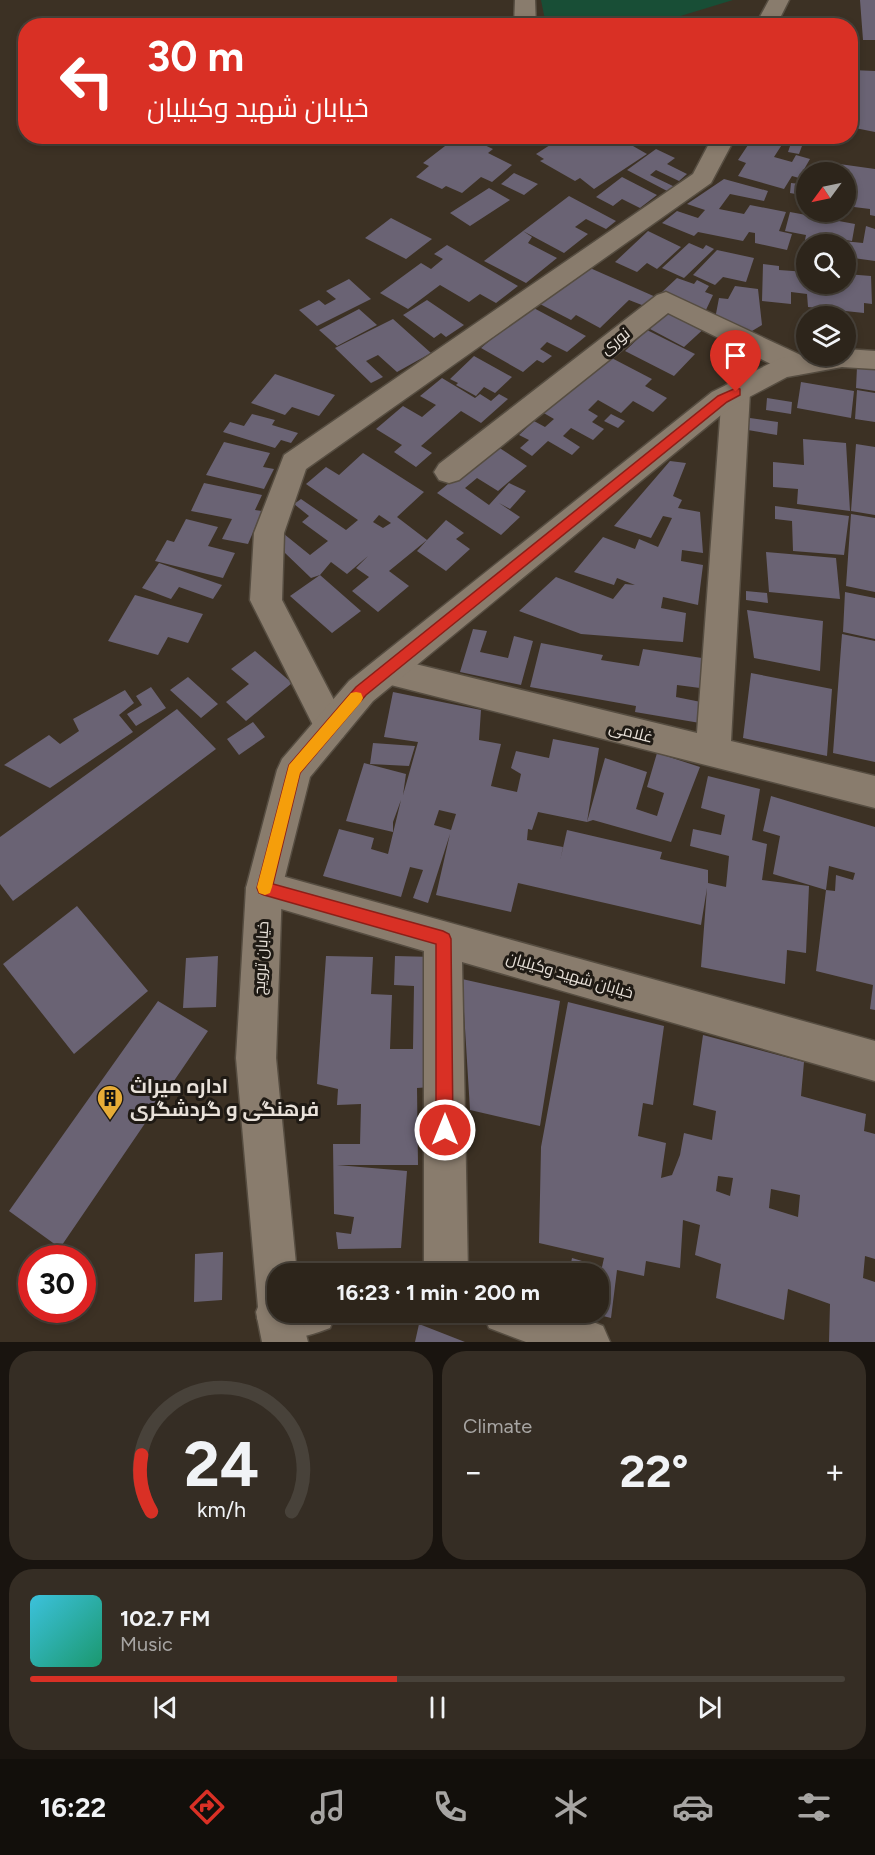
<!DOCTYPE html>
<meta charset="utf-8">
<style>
body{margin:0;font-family:Figtree,Cairo,sans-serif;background:#352d24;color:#f1f3f6;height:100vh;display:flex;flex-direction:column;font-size:22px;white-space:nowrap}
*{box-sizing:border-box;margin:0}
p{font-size:20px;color:#a7a5a3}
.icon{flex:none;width:33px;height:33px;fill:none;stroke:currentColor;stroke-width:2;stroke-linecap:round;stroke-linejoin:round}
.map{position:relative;height:1342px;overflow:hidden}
.details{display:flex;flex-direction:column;gap:9px;padding:9px;background:#19140f;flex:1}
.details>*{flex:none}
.hud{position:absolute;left:18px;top:18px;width:840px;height:126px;border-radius:24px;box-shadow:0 3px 9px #0003,0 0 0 2px #48423a;background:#d93025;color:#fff;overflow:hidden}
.needle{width:39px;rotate:237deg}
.fabs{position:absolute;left:796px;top:162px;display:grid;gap:12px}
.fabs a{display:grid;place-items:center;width:60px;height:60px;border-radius:50%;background:#2d251b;box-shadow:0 3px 9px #0003,0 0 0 2px #48423a;font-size:30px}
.speed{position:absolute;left:18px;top:1245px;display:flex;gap:12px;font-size:30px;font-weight:700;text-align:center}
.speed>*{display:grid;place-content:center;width:78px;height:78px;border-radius:50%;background:#2d251b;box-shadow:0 3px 9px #0003,0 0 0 2px #48423a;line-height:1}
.speed .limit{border:9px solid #d22;background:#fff;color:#111}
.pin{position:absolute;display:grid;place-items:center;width:51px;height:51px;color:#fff;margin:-62px -26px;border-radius:50% 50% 50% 0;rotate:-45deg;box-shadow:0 0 6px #0007}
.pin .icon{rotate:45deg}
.me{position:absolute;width:66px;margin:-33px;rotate:0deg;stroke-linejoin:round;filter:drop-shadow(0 0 4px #0008)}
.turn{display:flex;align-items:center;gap:21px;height:126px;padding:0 30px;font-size:27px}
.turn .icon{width:78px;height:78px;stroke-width:2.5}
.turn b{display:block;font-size:42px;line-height:51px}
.big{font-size:45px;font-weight:700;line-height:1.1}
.details .widget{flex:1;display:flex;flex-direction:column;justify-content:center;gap:9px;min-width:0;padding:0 21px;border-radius:24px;background:#352d24}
.details .dial{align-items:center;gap:0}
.dial svg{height:156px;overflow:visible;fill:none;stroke:#48423a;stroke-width:7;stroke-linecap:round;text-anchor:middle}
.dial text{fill:#f1f3f6;stroke:none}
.song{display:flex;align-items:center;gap:18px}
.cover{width:72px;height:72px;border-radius:9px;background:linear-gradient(135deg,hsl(190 70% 55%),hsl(160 70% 35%))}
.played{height:6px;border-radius:3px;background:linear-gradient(90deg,#d93025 45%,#48423a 45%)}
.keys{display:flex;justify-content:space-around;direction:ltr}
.heat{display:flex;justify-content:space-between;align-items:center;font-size:33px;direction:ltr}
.details .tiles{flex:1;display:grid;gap:9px;grid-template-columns:1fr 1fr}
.widget:last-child{grid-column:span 2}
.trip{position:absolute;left:267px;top:1263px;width:342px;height:60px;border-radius:24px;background:#2d251b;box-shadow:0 3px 9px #0003,0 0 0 2px #48423a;font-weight:700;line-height:60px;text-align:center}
.tab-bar{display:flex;height:96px;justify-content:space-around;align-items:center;background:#120f0b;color:#a7a5a3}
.tab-bar .icon{width:42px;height:42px}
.tab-bar .current{color:#d93025}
.tab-bar b{font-size:27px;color:#f1f3f6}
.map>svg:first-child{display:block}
</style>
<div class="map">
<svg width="875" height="1342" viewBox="0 0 875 1342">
<rect width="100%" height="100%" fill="#3c3124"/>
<path fill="#184e36" d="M541,0H733L651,25H546Z"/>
<path fill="#6a6374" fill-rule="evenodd" d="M860,0H875V40H863Z
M852,70L875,71V132L850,127Z
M458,136H465L493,149L488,153L512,165L492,182L481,177L462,193L446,186L442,189L416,177L429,166L423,163Z
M564,136H615L636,145L633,146L647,154L594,189L580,178L575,181L540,161L544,159L536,154Z
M754,136H773L785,140L774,157L792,162L796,155L810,159L799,178L792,176L784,189L738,176L746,163L738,160Z
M791,143L802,146L799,154L788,152Z
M656,149L675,158L667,164L687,174L679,181L656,170L650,175L675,187L669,192L627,170Z
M818,161L875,169V216L870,215V209L846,206V172H817Z
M514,173L538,184L524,195L501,184Z
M802,176L807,177V196L790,193L791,183L801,184Z
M622,177L657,195L640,208L622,199L613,206L596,197Z
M724,179L768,191L764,201L730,194L719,209L744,214L750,205L786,212L779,231L792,234L787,250L755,243V233L749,232L743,241L698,232L694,236L662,223L677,211L698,218L705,210L687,204Z
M489,188L510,200L470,226L450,213Z
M569,196L616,221L606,229L586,219L575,227L588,234L564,253L523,231Z
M790,212L855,224L852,241L834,238L833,244H807V251L803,250L806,235L785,231Z
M391,218L432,239L406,259L365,238Z
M866,226L875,229V261L846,257V244H842L843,241L863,243Z
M523,231L532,237L528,243L557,258L526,283L484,261Z
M648,231L681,247L657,269L647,263L637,272L615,262Z
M689,243L703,249L706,245L714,249L684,278L662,268Z
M447,245L518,286L496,303L480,294L469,302L440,285L408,309L380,293L421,263L431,269L443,259L434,254Z
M717,250L754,258L746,282L723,277L715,285L693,275Z
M763,264L779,266V270L807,272V284H846V274L871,276L872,304L864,303V313L808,307L807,294L791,292V304L762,301Z
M590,268L658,298L647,307L629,300L600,328L576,315L571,320L540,304Z
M677,278L694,284L697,280L709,286L705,292L713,295L705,312L661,293Z
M349,279L371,299L317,326L299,310L319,300L325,305L336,299L326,291Z
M735,286L758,289L762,325L747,334L715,319L719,298L728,299Z
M427,300L464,325L446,337L441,333L434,338L403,315Z
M530,306L586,336L567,352L547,342L540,349L552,356L543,363L537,360L523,372L481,348Z
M359,309L377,325L337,346L319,330Z
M668,312L708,325L684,347L650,329Z
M393,319L431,353L397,372L378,355L366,361L383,377L371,383L335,348Z
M647,330L695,354L674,376L625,351Z
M604,354L652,379L645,386L667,398L653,412L633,401L621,413L598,400L588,410L598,416L592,422L604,429L593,440L571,428L563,436L580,447L572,455L548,441L532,456L520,448L529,440L519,435L534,421L545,427L554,419L542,412Z
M474,356L512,377L495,393L484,387L476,396L456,385L458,383L450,379Z
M857,367L875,370V391L856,388Z
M275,374L335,395L319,416L292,407L285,415L251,403Z
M442,378L475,398L480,394L491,401L499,394L508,399L481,423L461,411L421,446L432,453L416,467L394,452L402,445L376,429L403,406L422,417L436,405L420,396Z
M801,382L854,391L851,418L797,408Z
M857,390L875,393V422L855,419Z
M767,398L792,402L791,414L766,410Z
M252,414L275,420L272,425L298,433L291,443L281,440L275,448L223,432L230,422L244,426Z
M611,414L625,421L618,428L604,421Z
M743,417L778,422L777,435L742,429Z
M803,439L846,443L850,511L797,504L798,489L773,487V462L804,465Z
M224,442L270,453L263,467L274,469L264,489L206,475Z
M856,444L875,447V515L851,511Z
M495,445L527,466L498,491L477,478L465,488L489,505L509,483L526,491L510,509L499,503L520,517L501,535L437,493Z
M363,453L424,492L397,517L427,540L446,520L464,533L456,539L470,549L446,571L417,551L427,540L389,571L409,586L378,612L352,591L369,577L356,568L368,556L347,574L331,562L320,575L311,578L285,553L284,534L310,555L328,541L302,522L309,516L294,504L301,499L346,530L358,520L306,484L326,467L339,475ZM379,515L391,523L383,528L373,522Z
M670,461L686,463L673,496L682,500L678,508L700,512L703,553L682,550L681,561L703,565L698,605L663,597L661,608L686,613L683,642L581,634L519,611L556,577L613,599L625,584L635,585L617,578L614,585L574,572L603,537L635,549L639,539L658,547L672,518L663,516L651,538L614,526Z
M204,483L262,495L255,510L262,511L248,544L222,539L232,519L191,511Z
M775,506L849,516L844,555L793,551L792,521L775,519Z
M851,514L875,518V592L846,586Z
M186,519L218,527L208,546L235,553L223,578L155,561L167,540L174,542Z
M766,552L836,558L840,599L769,592Z
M159,563L222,585L213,599L179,587L171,599L142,588Z
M320,575L361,611L332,633L290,596Z
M746,591L767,593L768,603L746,600Z
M845,592L875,598V639L843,632Z
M135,595L203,614L188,643L168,637L158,655L108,641Z
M747,610L823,621L820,671L754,658Z
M473,629L487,631L480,652L508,658L514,636L533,641L521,685L460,672Z
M842,634L875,641V762L833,753Z
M541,643L603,655L601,660L639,666L643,649L702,658L700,688L677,685L676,697L701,702L700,723L635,712L636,706L530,687Z
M255,651L292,683L246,721L226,702L249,684L231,669Z
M751,673L832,689L827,756L743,738Z
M188,677L218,704L201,718L170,690Z
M151,687L166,708L136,726L127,714L142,705L136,696Z
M125,690L134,703L119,715L133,732L50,788L4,765L49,735L60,744L79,731L73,719Z
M393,692L481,710L479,740L501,744L491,786L517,792L521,774L511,768L516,751L549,758L553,739L599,748L587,822L538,812L532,830L528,829L527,840L563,847L560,861L567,830L662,852L660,859L708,870V883L726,887L729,856L690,846L693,829L721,835L725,815L701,808L708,776L760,789L752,840L767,844L762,880L809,886L806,953L787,950L785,984L701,967L707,888L701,925L518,883L511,912L436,895L450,834L428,903L413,898L423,870L410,867L401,897L323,876L339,829L374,838L371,849L388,854L401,800L393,822V832L346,821L364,763L406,774L403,795L418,742L384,737ZM439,810L456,814L451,830L434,825Z
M177,709L216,749L13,901L0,884V837Z
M253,722L265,737L239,755L227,739Z
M373,743L415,746L409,766L370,764Z
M657,753L700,767L671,842L593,820L587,822L605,758L647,772L636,809L657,816L664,793L647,787Z
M771,796L875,827V1010L870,1009L873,985L816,971L826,890L835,891L836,875L853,880L855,873L829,866L826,890L773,874L780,836L763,831Z
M77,906L148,991L74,1054L3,964Z
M218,956L216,1007L183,1008L186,958Z
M326,956L373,957L371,994L392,995L390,1049H413L414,986L394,985L395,956L434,957L431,1087L417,1088L418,1165H337L407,1171L401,1248L338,1249L336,1232L351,1234L354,1217L334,1214L333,1144H360L361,1104L337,1105L338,1089L317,1084Z
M462,979L560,1001L540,1126L470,1110Z
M158,1001L208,1031L60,1248L9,1211Z
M568,1002L664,1026L653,1105L643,1103L638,1136L666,1143L661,1178L672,1175L680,1155L684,1133L712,1140L716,1111L693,1105L703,1035L804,1062L801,1096L866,1114L864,1131L875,1134V1259L865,1256L863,1278L875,1282V1342H829L830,1304L788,1289L784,1320L716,1298L721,1264L695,1255L700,1225L683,1220L680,1268L646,1261L644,1276L617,1270L611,1318L591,1313L598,1312V1274H569L572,1258L602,1267L604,1258L539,1243L541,1147ZM718,1176L733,1178L730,1196L716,1191ZM771,1189L800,1195L798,1217L769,1208Z
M223,1252L222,1300L194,1302L195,1254Z
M419,1324L465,1342H415Z"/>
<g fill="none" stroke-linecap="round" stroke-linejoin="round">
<g stroke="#564d41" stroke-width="3">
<path id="street" d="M515,0H535L536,26H514Z
M769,0H789L776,26H755Z
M713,136H736L711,183L306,469L284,533L282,600L348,727L343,737L331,742L319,737L250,600L254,533L284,455L693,174Z
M666,292L807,358L811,365L807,372L797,375L787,372L668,313L459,480L449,483L439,480L434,472L439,464L657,295Z
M736,382L746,385L750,392L731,741L875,776V808L375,681L370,671L375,661L387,657L697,733L722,392L726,385Z
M264,871L875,1041V1081L462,962L468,1274H424V951L251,900L246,888L251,876Z
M278,1296V1312H336L330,1328C307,1337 286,1342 263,1334L257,1318L263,1302Z
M483,1312H568L603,1326L610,1342H526L489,1328Z"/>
</g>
<g stroke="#564d41" stroke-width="3">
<path id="secondary" d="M846,349L875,351V369L842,367L787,377L732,406L373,701L310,777L282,888L276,1058L297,1274H278V1312H300L308,1342H262L256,1312L258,1307L236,1058L246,888L277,770L282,759L349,681L712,392L781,358L807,354L846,356Z"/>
</g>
<use href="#street" fill="#897c6d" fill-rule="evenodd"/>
<use href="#secondary" fill="#897c6d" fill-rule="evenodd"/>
</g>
<path fill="#d93025" stroke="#8d1f18" stroke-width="1.5" d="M736,388L740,389V395L727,402L366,695L300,773L273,884L443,931L449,934L451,939L453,1130L451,1136L445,1139L439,1136L436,1130V944L264,895L259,893L257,888L289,765L356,687L718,396Z"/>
<path fill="#f59e0b" d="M356,692L361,693L363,698L361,702L300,773L272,887L270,893L265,895L259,893L257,887L289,765L351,693Z"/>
<defs>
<g id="building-pin" transform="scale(1.35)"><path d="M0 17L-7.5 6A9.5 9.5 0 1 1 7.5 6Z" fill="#e7ac36" stroke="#1f1a14"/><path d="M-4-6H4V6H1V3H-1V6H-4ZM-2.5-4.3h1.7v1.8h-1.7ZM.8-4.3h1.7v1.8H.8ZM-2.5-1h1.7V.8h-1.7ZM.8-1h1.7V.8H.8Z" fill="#111"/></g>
</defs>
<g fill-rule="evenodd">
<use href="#building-pin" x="110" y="1098"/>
</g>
<g text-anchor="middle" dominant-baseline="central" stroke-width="6" stroke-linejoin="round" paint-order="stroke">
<g font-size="16" fill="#e8e1d9" stroke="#1f1a14">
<text transform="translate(615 341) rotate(-38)">نوری</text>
<text transform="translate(631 732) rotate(14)">غلامی</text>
<text transform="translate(261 958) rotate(-87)">خیابان ترویج</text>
<text transform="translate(570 975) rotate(16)">خیابان شهید وکیلیان</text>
</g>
<g font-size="20" font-weight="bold" fill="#e8e1d9" stroke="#1f1a14" text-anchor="start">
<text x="130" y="1086">اداره میراث<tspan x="130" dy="23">فرهنگی و گردشگری</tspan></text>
</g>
</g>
</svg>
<div class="fabs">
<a><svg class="needle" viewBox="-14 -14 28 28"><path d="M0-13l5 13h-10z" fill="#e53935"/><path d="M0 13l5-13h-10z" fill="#a7a5a3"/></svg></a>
<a><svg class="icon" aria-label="search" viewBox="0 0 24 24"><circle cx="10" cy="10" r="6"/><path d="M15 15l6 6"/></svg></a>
<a><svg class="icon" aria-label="layers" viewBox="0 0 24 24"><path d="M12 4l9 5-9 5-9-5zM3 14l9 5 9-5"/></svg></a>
</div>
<div class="speed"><div class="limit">30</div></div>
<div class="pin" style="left:736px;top:392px;background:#d93025"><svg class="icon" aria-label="arrive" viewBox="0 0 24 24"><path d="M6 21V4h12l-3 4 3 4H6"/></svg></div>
<svg class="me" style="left:445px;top:1130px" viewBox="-20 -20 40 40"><circle r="17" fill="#d93025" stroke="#fff" stroke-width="3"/><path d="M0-11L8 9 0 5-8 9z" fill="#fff"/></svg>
<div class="trip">16:23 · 1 min · 200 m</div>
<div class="hud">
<div class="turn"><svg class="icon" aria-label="left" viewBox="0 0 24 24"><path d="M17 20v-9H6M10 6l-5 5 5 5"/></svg><div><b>30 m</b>خیابان شهید وکیلیان</div></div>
</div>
</div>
<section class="details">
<div class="tiles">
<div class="widget dial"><svg viewBox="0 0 100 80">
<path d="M14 69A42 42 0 1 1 86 69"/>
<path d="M14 69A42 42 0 0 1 9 40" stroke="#d93025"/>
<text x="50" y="56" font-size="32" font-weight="700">24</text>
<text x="50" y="72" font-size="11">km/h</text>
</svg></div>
<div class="widget"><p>Climate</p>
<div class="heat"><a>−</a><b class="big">22°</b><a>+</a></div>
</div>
<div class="widget">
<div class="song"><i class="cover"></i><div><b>102.7 FM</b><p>Music</p></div></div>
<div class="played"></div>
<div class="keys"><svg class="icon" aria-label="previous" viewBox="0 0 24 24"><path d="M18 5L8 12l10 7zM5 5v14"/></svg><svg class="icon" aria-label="pause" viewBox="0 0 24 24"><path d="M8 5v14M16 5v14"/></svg><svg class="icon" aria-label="next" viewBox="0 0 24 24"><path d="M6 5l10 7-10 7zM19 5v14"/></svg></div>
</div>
</div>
</section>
<nav class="tab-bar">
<b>16:22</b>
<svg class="icon current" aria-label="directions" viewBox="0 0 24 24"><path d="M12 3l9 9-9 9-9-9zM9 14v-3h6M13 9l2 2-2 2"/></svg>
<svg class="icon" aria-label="music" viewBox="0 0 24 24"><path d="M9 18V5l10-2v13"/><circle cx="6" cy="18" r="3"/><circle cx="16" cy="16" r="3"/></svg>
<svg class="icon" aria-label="phone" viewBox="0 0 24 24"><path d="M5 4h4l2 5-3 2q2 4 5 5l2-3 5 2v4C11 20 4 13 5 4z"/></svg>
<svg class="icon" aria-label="climate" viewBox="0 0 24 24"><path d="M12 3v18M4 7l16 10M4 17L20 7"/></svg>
<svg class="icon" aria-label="car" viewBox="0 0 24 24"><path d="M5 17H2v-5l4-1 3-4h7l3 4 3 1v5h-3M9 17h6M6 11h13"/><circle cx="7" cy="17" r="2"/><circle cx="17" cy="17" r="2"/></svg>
<svg class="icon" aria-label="filters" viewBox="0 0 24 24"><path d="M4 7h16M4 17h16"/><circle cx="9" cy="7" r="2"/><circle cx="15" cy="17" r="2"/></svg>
</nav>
